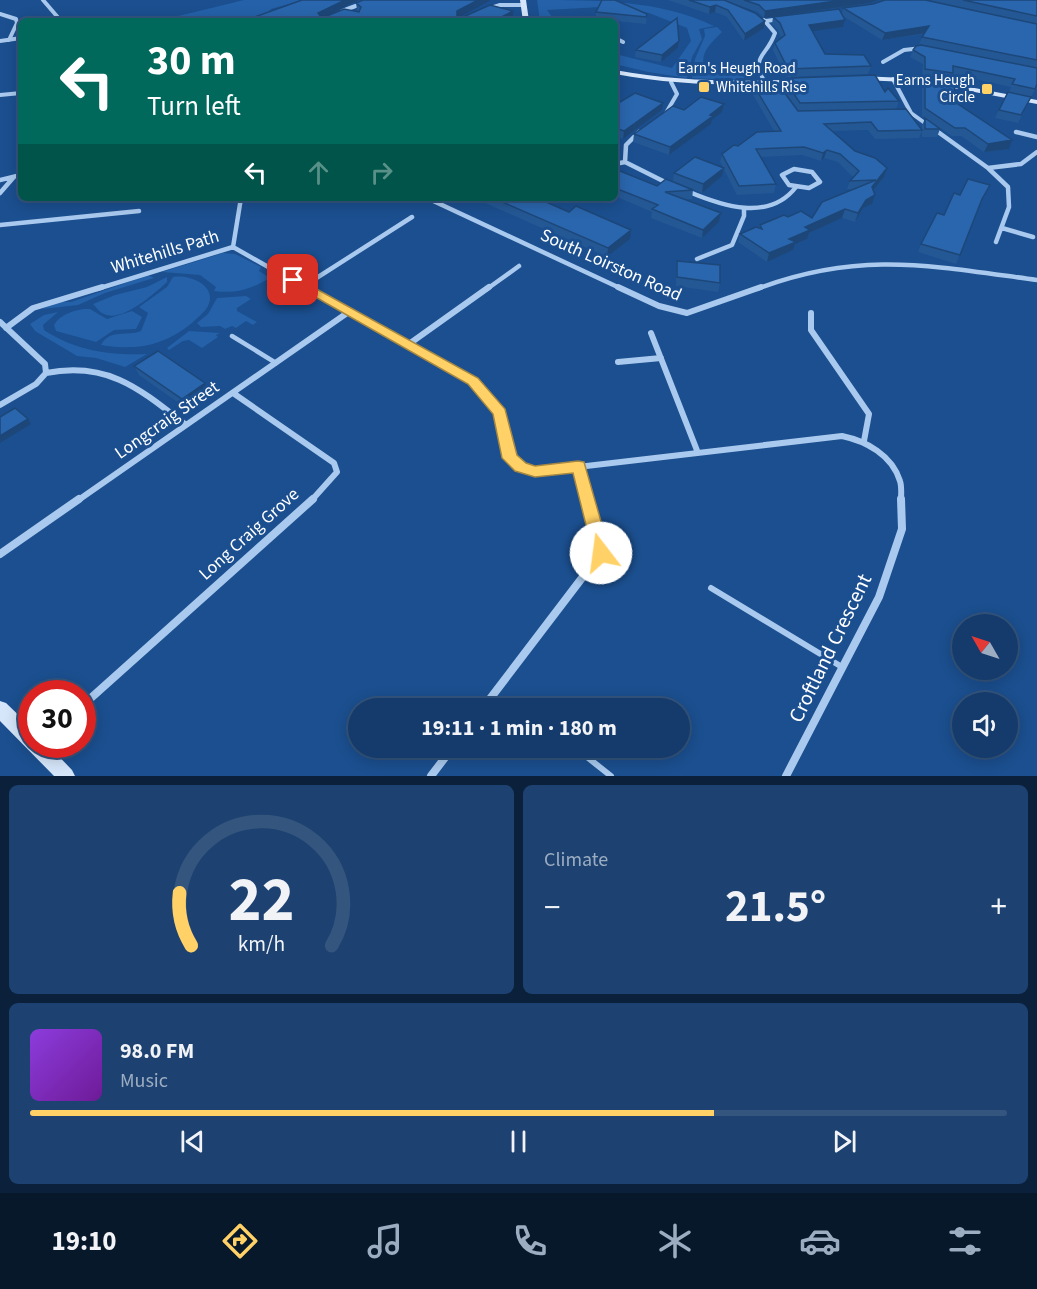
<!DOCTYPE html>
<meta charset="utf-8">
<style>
body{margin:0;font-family:"Source Sans 3",sans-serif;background:#1d4271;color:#f1f3f6;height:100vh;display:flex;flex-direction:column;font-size:22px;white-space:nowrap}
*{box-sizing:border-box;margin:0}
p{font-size:20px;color:#9dadc1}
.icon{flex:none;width:33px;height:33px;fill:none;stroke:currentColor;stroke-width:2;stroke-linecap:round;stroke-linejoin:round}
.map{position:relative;height:776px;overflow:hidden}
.side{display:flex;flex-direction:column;gap:9px;padding:9px;background:#0b203b;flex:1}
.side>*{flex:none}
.guide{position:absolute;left:18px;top:18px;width:600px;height:183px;border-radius:9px;box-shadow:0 3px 15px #0003,0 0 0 2px #33557e;background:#00695c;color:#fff;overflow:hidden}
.needle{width:39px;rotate:309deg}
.tools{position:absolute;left:952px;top:614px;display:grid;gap:12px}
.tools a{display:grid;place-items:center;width:66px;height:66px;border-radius:50%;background:#143b6b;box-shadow:0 3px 15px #0003,0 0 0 2px #33557e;font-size:30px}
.speed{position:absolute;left:18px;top:680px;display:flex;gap:12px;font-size:30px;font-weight:700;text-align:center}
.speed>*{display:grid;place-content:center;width:78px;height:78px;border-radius:50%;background:#143b6b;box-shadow:0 3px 15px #0003,0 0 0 2px #33557e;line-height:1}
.speed .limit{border:9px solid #d22;background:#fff;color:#111}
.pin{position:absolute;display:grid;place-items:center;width:51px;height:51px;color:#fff;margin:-26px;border-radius:12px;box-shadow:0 3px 9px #0006}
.me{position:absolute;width:66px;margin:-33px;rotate:345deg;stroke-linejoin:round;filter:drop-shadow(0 0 4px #0008)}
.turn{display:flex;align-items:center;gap:21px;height:126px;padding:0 30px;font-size:27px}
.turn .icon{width:78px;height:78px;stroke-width:2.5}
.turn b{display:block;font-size:42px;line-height:51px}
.lanes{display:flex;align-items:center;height:57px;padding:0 30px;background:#0003;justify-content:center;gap:30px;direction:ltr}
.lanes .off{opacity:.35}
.big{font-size:45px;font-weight:700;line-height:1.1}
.side .tile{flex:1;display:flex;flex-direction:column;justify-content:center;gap:9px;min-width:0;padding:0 21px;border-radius:9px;background:#1d4271}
.side .dial{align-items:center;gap:0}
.dial svg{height:156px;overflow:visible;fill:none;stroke:#33557e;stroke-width:7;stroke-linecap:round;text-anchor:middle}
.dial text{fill:#f1f3f6;stroke:none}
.song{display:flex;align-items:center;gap:18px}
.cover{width:72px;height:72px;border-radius:9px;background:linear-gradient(135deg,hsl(270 70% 55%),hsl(280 70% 35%))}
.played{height:6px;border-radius:3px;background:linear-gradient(90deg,#ffd166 70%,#33557e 70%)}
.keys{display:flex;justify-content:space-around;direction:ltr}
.heat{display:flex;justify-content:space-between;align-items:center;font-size:33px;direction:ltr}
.side .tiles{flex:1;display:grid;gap:9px;grid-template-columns:1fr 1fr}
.tile:last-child{grid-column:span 2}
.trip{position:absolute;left:348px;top:698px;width:342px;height:60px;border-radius:30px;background:#143b6b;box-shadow:0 3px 15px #0003,0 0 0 2px #33557e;font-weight:700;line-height:60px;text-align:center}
.dock{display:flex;height:96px;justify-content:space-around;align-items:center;background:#08182b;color:#9dadc1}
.dock .icon{width:42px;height:42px}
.dock .active{color:#ffd166}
.dock b{font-size:27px;color:#f1f3f6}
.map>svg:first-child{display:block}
</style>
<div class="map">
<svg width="1037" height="776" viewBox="0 0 1037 776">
<rect width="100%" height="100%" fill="#1b4f8f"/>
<path fill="#2461a8" d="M244,0H303L271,9L265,15V21H158Z
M537,0C596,0 661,0 714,26L699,29L702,39L692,57L687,78L648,72L615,64V54L672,68L691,41L687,28L649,13L625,9L601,7L547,10L555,21H540Z
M717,27L722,32C709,45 699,53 705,72L750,74V77L733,80L692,78L695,59L705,36L704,29Z
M223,253L235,254L261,267L259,271L270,278C251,289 236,294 214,291L216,287L200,275L162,272Z
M148,275L154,278L105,293L78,305L42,309L57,302H71Z
M167,277V282C155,293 122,323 104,314C99,312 97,308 93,304L115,295L147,287Z
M173,277C189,274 218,285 208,306C205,312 197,318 192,323C164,346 136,351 101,345C110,328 126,337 141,331L148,313L139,307L167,287Z
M246,296L251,299L237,308V311L257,322L253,325L246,321L236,328L232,326L225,329L220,326L201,327L197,323L208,314L217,298Z
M84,309H90L107,319L132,311L142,317L136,329L114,330L96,342L56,331L54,325C60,314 73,311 84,309Z
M58,312L43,325L44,330C74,350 110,356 147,354L125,367L96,358L77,356L35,331L30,324L44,315Z
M189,331L220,333L216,335L218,337L202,348L189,340L183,341L169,350L167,348Z"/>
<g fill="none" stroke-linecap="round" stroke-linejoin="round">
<path stroke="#a9c9ee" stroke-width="4.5" d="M232,336L276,363"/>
<path stroke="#a9c9ee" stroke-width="6" d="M711,588L842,667
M587,757L611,776"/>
<path stroke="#a9c9ee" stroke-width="4" d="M43,0L61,21
M488,9L500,5H522
M342,11L361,4
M0,14L16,19L17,23L9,40
M764,20L775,33C766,59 750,54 765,83
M766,21L780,19
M615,38L623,42
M0,41L21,38
M883,62L904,50L922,48
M893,79L911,113L929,126
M0,95L21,93
M666,113L677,94L671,82"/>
<path stroke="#a9c9ee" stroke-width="4.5" d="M927,124L988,168L1008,187L1009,207L996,242
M639,132L626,145L625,162L669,184
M1016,132L1037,137
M615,164L625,162
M988,168L1021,164L1037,152
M794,169L812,172L820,182L809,188L789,185L782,175Z
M0,180L21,175
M687,191C722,206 769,222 796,187
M0,193L13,178
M427,198L622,289
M557,198L562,200
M0,225L139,211
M1002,228L1033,237
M233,247L241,198
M697,259L732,245L744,216V209
M304,286L412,217
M97,289L233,247L307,289
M487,289L519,266
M757,289C860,250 932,266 1037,280"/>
<path stroke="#a9c9ee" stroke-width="6" d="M305,287L473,381L498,411L511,456L523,467L535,472L842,436C866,441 892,455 900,481C902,487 901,495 901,501
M618,287L659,306L687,313L761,287
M811,313V330L869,414L864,441
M0,322L45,364L46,373
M6,328L33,308L102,287
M651,333L698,453
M409,344L489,287
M618,362L661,358
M46,373C108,361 140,389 186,425
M233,393L334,463L337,472L311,501
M0,405L36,384L46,373
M578,467L587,501
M77,501L350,311"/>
<path stroke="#a9c9ee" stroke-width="8" d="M0,554L79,499
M82,706L313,499
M483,708L601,553L587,499
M431,776L453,747
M786,776L879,597L902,529L901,499"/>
<path fill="#d6e6fa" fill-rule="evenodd" d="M520,0H526L529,21H523Z
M615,70C679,82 742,82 807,79L811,81L807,83C742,86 679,86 615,74Z
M860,76L927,79L1037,100V104L927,83L863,80H860Z
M0,701L6,703L32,728V744H47L72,770L75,776H54L0,721Z"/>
</g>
<path fill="#245895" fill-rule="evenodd" d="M302,0H491L458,17L461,18L513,11V18L508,21H242ZM359,0L361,1L356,3L357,10L359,12L330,15Z
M668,0H724L765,21L764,28L744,41L727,17L715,12L709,14Z
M724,0H878L869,3L764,18L758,12Z
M929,0H1037V24Z
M873,4L1037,24V89H1035L1031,97L1009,92L1011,87L953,74L950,81L922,76L923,64L910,57L913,50L1002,61L919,44L924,34L882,40L843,16L845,20L843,27L812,31L825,54L871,66L868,74L786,77L773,50L775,43L781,38L778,30L772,24L773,17L842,14L843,8Z
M596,12L647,14L646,24L596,19Z
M679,41L678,48L661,62L635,57L636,50Z
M925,77L955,102L1009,149L984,152L961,136H952L922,116V85Z
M792,78L885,92L899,101L896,109L798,111L788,96H787L798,111L922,129V126L925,118L940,129L937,137H922V131L919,138L875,139L868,130L832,131L855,151L887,168L884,177L873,190L875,195L872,204L863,208L855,222L842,218L809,233L807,239L795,244L793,250L767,262L738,242L740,234L759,228L760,225L788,217L812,218L854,189H847L850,181L853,177L838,162L824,158L821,161L802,155L760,157L776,184L774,193L737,195L724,169L722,176L702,193L673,181L674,173L723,167L720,162L722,154L774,131L752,93L754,86L791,84Z
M1031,97L1018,123L995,118L999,110Z
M724,104L722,112L712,120L711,124L669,155L633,142L634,134L684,110Z
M615,105L662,110L623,139L615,136Z
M615,169L657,186L693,190L692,199H684L721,213L719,222L702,238L651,218L652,212L615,196Z
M990,185L980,203L956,264L918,252L921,244L960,195Z
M474,198H537L630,239L607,257Z
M677,261L720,283L718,292L676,286V270Z
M134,366L205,383L209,392L186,408L139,375Z"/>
<path fill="#1d4779" d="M345,0H359L319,20L318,13Z
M478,0H491L458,18L457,17V11Z
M843,0H878L869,3L764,18L765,11Z
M716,5L715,12L709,14L710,7Z
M513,11V18L508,21H494Z
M845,20L843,27L807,32L809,25Z
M765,21L764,28L744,41L745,34Z
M929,26L926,33L882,40L885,33Z
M679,41L678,48L661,62L662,55Z
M663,103L662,110L623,139L624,131Z
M724,104L722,112L712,120L711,124L669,155L670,147Z
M1012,140L1009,149L984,152L988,144Z
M827,150L824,158L821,161L823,153Z
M724,168L722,176L702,193L703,184Z
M887,168L884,177L869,195L872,187Z
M875,195L872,204L863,208L855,222L858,213L866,200Z
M845,209L842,218L809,233L807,239L795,244L793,250L767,262L769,253L805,227Z
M721,213L719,222L702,238L703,230Z
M631,230L630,239L607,257L608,248Z
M205,383L209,392L186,408L182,399Z
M28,419L31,424L0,443V436Z"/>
<path fill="#2a66ad" stroke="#1d4779" stroke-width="1.5" d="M302,0H345L318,13L322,18L344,9L359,12L361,7L356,3L363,0H478L457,11V17L461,18L490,5L513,11L494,21H242L244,17L252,18Z
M602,0H615L647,14L646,17L596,12Z
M689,0H724L755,13L765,21L745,34L728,10L716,5L710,7Z
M744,0H843L765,11L759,5Z
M885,0H925L1037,24V60L922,37L929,26L885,33L843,8L873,4Z
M963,0H1037V16Z
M839,9L845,20L809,25L825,54L864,55L871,66L788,69L775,43L785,35L780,23L773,17Z
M677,18L679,41L662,55L636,50Z
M921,45L1037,68V84L1035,89L1012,84L1015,79L953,66V73L925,69V57L913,50L916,46Z
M875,75L885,92L888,88L899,101L800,103L790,88H785L784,92L798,111L906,109L922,130L878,131L871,122L824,124L855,151L875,158L887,168L872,187L875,195L866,200L858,213L845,209L805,227L810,230L789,239L796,242L769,253L740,234L756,227L762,229L760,225L784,215L788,217L801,211L812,218L822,202L876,180L850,181L859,171L840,154L827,150L823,153L804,147L756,149L776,184L739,186L722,154L734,145L738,146L757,132L781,131L754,86L795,84L792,78Z
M925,77L954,81L955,102L1012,140L988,144L965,128H955L925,108Z
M1008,92L1031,97L1021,115L999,110Z
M635,93L663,103L624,131L615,128V105Z
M701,97L724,104L710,115L713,116L670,147L634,134L673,106L684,110Z
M925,118L940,129H925Z
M695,157L724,168L703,184L674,173Z
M615,169L657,186L666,179L693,190L665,192L721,213L703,230L652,209L658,205L615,188Z
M968,179L990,185L982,199L960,255L921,244L937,213L944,215L954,193L960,195Z
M493,198H537L569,212L576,206L631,230L608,248Z
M677,261L720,265V283L677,277Z
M158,351L205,383L182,399L134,366Z
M15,408L28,419L0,436V417Z"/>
<path fill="#ffd166" stroke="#a68842" stroke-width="1.5" d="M293,276L478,378L505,409L517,455L526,463L535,466L578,461L584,462L610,553L607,558L601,560L596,558L593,553L573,473L535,477L515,471L502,458L493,414L468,384L289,282V277Z"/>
<g fill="#ffd166" stroke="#1b4f8f" stroke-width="2">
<rect x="698" y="81" width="12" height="12" rx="3"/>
<rect x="981" y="83" width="12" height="12" rx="3"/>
</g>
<g text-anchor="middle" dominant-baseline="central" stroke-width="6" stroke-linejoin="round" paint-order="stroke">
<g font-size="15" fill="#fff" stroke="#1b4f8f">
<text x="737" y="68">Earn's Heugh Road</text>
</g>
<g font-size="15" fill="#fff" stroke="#1b4f8f" text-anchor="end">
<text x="975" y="80">Earns Heugh<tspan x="975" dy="17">Circle</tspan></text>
<text x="716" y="87" text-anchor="start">Whitehills Rise</text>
</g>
<g font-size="18" fill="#fff" stroke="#1b4f8f">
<text transform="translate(165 252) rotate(-17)">Whitehills Path</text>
<text transform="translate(611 265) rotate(24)">South Loirston Road</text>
<text transform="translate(167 420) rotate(-35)">Longcraig Street</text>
<text transform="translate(249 534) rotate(-42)">Long Craig Grove</text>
</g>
<g font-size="21" fill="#fff" stroke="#1b4f8f">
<text transform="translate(830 648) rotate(-64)">Croftland Crescent</text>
</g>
</g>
</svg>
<div class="tools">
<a><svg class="needle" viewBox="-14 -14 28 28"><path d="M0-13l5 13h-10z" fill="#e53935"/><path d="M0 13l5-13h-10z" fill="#9dadc1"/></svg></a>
<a><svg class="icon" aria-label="sound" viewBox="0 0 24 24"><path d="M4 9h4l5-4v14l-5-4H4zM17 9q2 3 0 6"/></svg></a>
</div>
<div class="speed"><div class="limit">30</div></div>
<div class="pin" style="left:293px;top:280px;background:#d93025"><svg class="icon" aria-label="arrive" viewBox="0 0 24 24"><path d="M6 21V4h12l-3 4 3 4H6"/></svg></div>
<svg class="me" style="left:601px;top:553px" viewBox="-20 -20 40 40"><circle r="19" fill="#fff"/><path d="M0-13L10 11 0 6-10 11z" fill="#ffd166"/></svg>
<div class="trip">19:11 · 1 min · 180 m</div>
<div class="guide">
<div class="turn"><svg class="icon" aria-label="left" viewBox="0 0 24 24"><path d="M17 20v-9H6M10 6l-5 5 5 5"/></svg><div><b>30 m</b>Turn left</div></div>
<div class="lanes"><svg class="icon" aria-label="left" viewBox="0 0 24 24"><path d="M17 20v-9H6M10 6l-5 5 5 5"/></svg><svg class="icon off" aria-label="ahead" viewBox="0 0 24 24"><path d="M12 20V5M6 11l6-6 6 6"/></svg><svg class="icon off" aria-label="right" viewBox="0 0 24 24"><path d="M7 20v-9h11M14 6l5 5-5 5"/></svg></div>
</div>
</div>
<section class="side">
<div class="tiles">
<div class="tile dial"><svg viewBox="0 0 100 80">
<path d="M14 69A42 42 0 1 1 86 69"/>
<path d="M14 69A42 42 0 0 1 8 42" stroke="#ffd166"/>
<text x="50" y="56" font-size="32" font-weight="700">22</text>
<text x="50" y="72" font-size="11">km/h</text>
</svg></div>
<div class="tile"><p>Climate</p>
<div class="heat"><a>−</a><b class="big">21.5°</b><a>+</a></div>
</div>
<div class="tile">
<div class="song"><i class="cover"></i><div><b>98.0 FM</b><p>Music</p></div></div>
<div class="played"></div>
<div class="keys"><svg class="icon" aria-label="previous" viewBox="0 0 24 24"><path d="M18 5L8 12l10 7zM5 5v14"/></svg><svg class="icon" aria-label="pause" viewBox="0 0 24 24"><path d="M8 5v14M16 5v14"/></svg><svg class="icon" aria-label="next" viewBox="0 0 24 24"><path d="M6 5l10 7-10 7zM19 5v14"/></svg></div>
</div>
</div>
</section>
<nav class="dock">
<b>19:10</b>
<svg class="icon active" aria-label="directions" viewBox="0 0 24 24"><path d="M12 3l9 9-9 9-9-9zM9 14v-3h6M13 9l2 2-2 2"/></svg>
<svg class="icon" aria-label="music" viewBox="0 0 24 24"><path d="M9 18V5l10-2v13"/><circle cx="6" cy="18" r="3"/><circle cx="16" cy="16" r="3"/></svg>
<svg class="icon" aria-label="phone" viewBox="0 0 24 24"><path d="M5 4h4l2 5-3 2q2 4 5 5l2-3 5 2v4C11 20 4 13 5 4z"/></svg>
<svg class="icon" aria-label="climate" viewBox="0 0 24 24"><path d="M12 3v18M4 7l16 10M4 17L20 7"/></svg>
<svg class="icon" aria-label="car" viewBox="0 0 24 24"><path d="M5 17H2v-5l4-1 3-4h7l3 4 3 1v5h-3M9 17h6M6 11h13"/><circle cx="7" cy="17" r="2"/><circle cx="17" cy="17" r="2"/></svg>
<svg class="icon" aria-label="filters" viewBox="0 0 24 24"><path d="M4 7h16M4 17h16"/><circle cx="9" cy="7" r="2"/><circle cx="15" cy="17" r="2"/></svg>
</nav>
